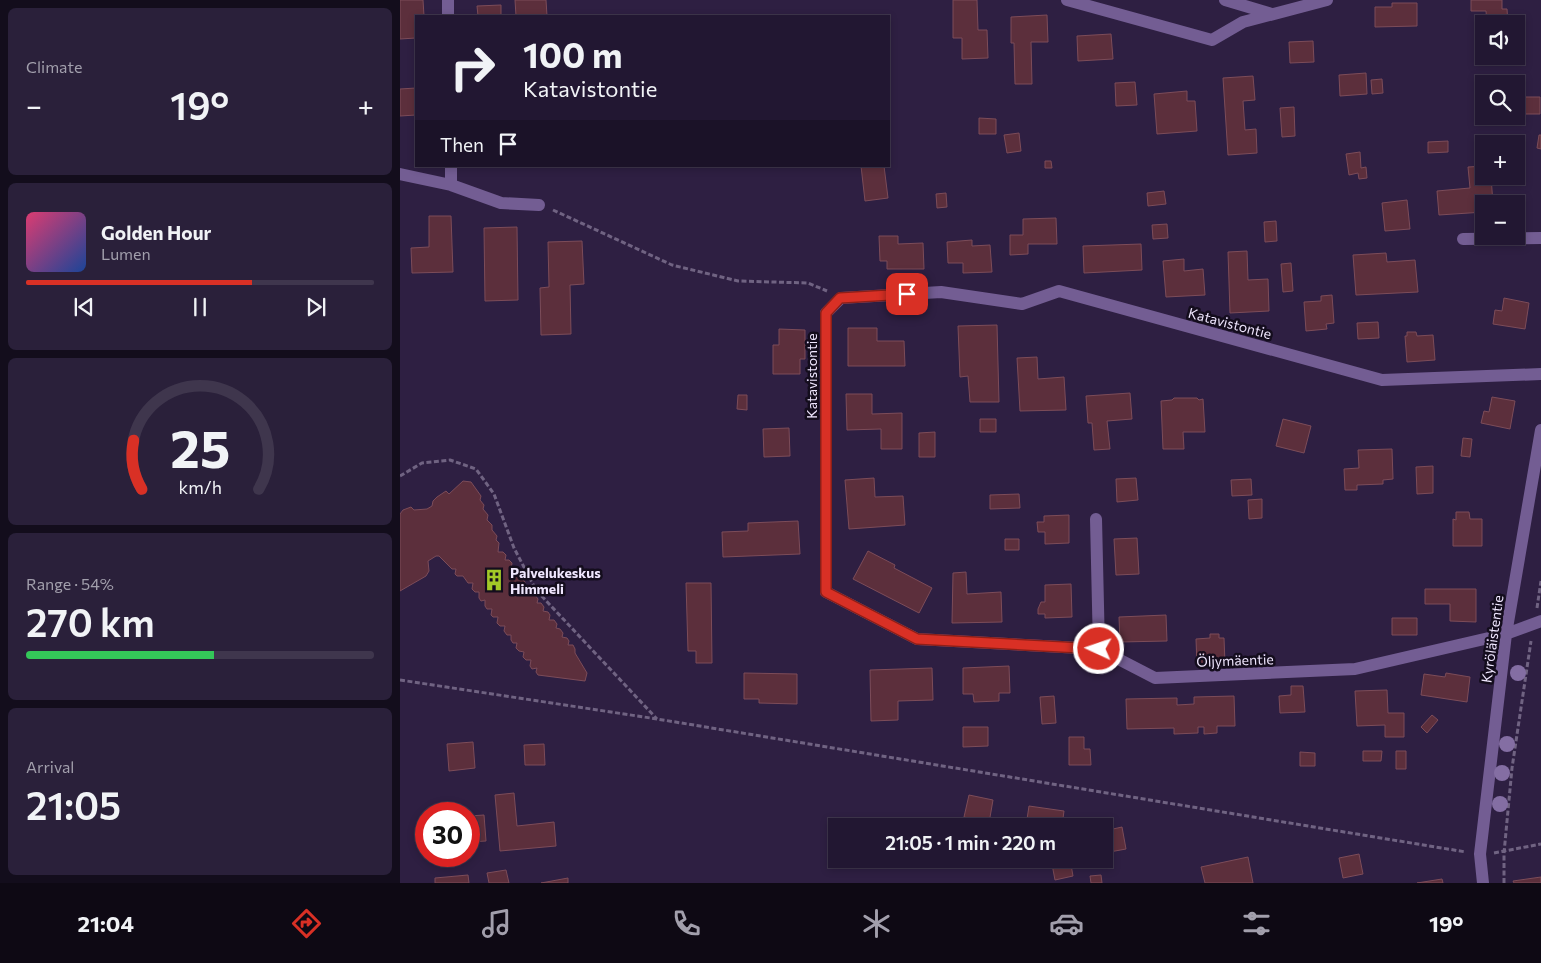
<!DOCTYPE html>
<meta charset="utf-8">
<style>
body{margin:0;font-family:Commissioner,sans-serif;background:#2a203a;color:#f1f3f6;height:100vh;display:flex;flex-direction:column;font-size:19px;white-space:nowrap}
*{box-sizing:border-box;margin:0}
p{font-size:16px;color:#a29fac}
.icon{flex:none;width:28px;height:28px;fill:none;stroke:currentColor;stroke-width:2;stroke-linecap:round;stroke-linejoin:round}
.map{position:relative;flex:1;overflow:hidden}
.side{display:flex;flex-direction:column;gap:8px;padding:8px;background:#130d1c;width:400px}
.side>*{flex:none}
.top-card{position:absolute;left:15px;top:15px;width:475px;height:152px;border-radius:0px;box-shadow:0 2px 8px #0003,0 0 0 1px #3f364d;background:#221732;color:#f1f3f6;overflow:hidden}
.tools{position:absolute;left:1075px;top:15px;display:grid;gap:10px}
.tools a{display:grid;place-items:center;width:50px;height:50px;border-radius:0px;background:#221732;box-shadow:0 2px 8px #0003,0 0 0 1px #3f364d;font-size:25px}
.speed{position:absolute;left:15px;top:802px;display:flex;gap:10px;font-size:25px;font-weight:700;text-align:center}
.speed>*{display:grid;place-content:center;width:65px;height:65px;border-radius:50%;background:#221732;box-shadow:0 2px 8px #0003,0 0 0 1px #3f364d;line-height:1}
.speed .limit{border:8px solid #d22;background:#fff;color:#111}
.pin{position:absolute;display:grid;place-items:center;width:42px;height:42px;color:#fff;margin:-21px;border-radius:10px;box-shadow:0 2px 8px #0006}
.me{position:absolute;width:55px;margin:-28px;rotate:273deg;stroke-linejoin:round;filter:drop-shadow(0 0 4px #0008)}
.turn{display:flex;align-items:center;gap:18px;height:105px;padding:0 25px;font-size:22px}
.turn .icon{width:65px;height:65px;stroke-width:2.5}
.turn b{display:block;font-size:35px;line-height:42px}
.then{display:flex;align-items:center;height:48px;padding:0 25px;background:#0003;gap:10px;font-size:19px}
.big{font-size:38px;font-weight:600;line-height:1.1}
.side .widget{flex:1;display:flex;flex-direction:column;justify-content:center;gap:8px;min-width:0;padding:0 18px;border-radius:8px;background:#2a203a}
.side .dial{align-items:center;gap:0}
.dial svg{height:130px;overflow:visible;fill:none;stroke:#3f364d;stroke-width:7;stroke-linecap:round;text-anchor:middle}
.dial text{fill:#f1f3f6;stroke:none}
.song{display:flex;align-items:center;gap:15px}
.cover{width:60px;height:60px;border-radius:8px;background:linear-gradient(135deg,hsl(340 70% 55%),hsl(220 70% 35%))}
.played{height:5px;border-radius:2px;background:linear-gradient(90deg,#d93025 65%,#3f364d 65%)}
.keys{display:flex;justify-content:space-around;direction:ltr}
.heat{display:flex;justify-content:space-between;align-items:center;font-size:28px;direction:ltr}
.charge{height:8px;border-radius:4px;background:linear-gradient(90deg,#34c759 54%,#3f364d 0)}
.trip{position:absolute;left:428px;top:818px;width:285px;height:50px;border-radius:0px;background:#221732;box-shadow:0 2px 8px #0003,0 0 0 1px #3f364d;font-weight:600;line-height:50px;text-align:center}
.tab-bar{display:flex;height:80px;justify-content:space-around;align-items:center;background:#0e0914;color:#a29fac}
.tab-bar .icon{width:35px;height:35px}
.tab-bar .on{color:#d93025}
.tab-bar b{font-size:22px;color:#f1f3f6}
main{display:flex;flex:1;min-height:0}
.map>svg:first-child{display:block}
</style>
<main>
<section class="side">
<div class="widget"><p>Climate</p>
<div class="heat"><a>−</a><b class="big">19°</b><a>+</a></div>
</div>
<div class="widget">
<div class="song"><i class="cover"></i><div><b>Golden Hour</b><p>Lumen</p></div></div>
<div class="played"></div>
<div class="keys"><svg class="icon" aria-label="previous" viewBox="0 0 24 24"><path d="M18 5L8 12l10 7zM5 5v14"/></svg><svg class="icon" aria-label="pause" viewBox="0 0 24 24"><path d="M8 5v14M16 5v14"/></svg><svg class="icon" aria-label="next" viewBox="0 0 24 24"><path d="M6 5l10 7-10 7zM19 5v14"/></svg></div>
</div>
<div class="widget dial"><svg viewBox="0 0 100 80">
<path d="M14 69A42 42 0 1 1 86 69"/>
<path d="M14 69A42 42 0 0 1 9 39" stroke="#d93025"/>
<text x="50" y="56" font-size="32" font-weight="700">25</text>
<text x="50" y="72" font-size="11">km/h</text>
</svg></div>
<div class="widget"><p>Range · 54%</p><b class="big">270 km</b><div class="charge"></div></div>
<div class="widget"><p>Arrival</p><b class="big">21:05</b></div>
</section>
<div class="map">
<svg width="1141" height="883" viewBox="0 0 1141 883">
<rect width="100%" height="100%" fill="#2e1f42"/>
<path fill="#5c2f3c" stroke="#7c4c59" d="M0,0H23L24,16H16V38L0,39Z
M115,0H146L147,16H116Z
M553,0H577L578,30H587L588,58L562,59V38H553Z
M1071,0H1102V9H1107L1108,24H1087L1086,11H1071Z
M992,3H1017V26L975,27V7H992Z
M101,5V16H78L77,6Z
M647,15L648,42H631L632,84H615L614,43H611V17Z
M711,34L713,59L678,61L677,36Z
M913,41L914,62L890,63L889,42Z
M966,73L967,94L940,96L939,75Z
M853,76L855,100L843,101L845,130L856,129L857,153L828,155L823,78Z
M982,79L983,93L972,94L971,80Z
M735,82L737,105L716,106L715,83Z
M16,88V115L0,116V89Z
M787,91V101H795L797,131L757,134L754,94Z
M1116,97H1140V114H1116Z
M894,107L895,136L882,137L880,108Z
M579,118L596,119V134H579Z
M619,133L621,151L607,153L604,135Z
M1139,135H1141V149L1137,148Z
M1048,141V152L1028,153V142Z
M960,152L961,168L966,167L967,178L959,179L958,173L949,175L946,154Z
M645,161H651L652,168H645Z
M461,166H484L488,198L465,201Z
M1084,166V176H1091L1093,204H1084V212L1039,215L1037,191L1070,188L1068,167Z
M764,191L766,204L748,206L747,193Z
M546,193L547,207L537,208L536,194Z
M1007,200L1010,229L985,231L982,203Z
M29,216H51L53,272L12,273L11,248L29,247Z
M656,218L657,244H628V254L610,255V235H623V219Z
M876,221L877,241L865,242L864,222Z
M767,224L768,238L753,239L752,225Z
M117,227L118,300L85,301L84,228Z
M479,236H498V244L523,243L524,269H487V261H480Z
M572,240V246L590,245L592,272L563,273V263H548L547,242Z
M182,241L184,284L170,285L171,334L141,335L140,288L149,287L148,242Z
M741,244L742,270L684,273L683,246Z
M847,251L848,280L868,279L869,311L830,313L828,252Z
M986,253L987,262L1015,260L1018,292L956,295L953,255Z
M784,259V271L803,269L805,295L766,297L763,261Z
M891,263L893,291L883,292L881,264Z
M932,295L934,323L926,324L927,329L906,331L904,302L921,301V296Z
M1104,298L1129,303L1125,329L1093,324L1095,310L1102,311Z
M978,322L979,338L958,339L957,323Z
M597,325L599,402H570L568,376L560,377L558,326Z
M448,328H477V341H504L505,366H448Z
M379,329L405,330V359H400V374H373V345H379Z
M1007,332H1016L1017,336L1033,335L1035,360L1007,362L1005,336H1007Z
M637,357L638,379L664,377L666,410L620,411L617,358Z
M730,393L732,419L707,421L710,449L694,450L692,423H688L686,396Z
M446,394H472V414L502,413V449H481V429L447,430Z
M338,395H347V410L337,409Z
M1092,397L1115,401L1110,429L1081,423L1084,411L1089,412Z
M774,398H797L799,400L803,399L805,432H783L784,449H763L761,401L772,400Z
M580,419H596V432H580Z
M883,419L911,426L904,453L876,446Z
M389,428L390,456L364,457L363,429Z
M535,432V457H519V433Z
M1063,438L1072,439L1070,457L1061,456Z
M992,449L993,479L983,480V484L957,485V490H945L944,469L959,468L958,450Z
M1033,466V493L1017,494L1016,467Z
M474,478L475,497L503,496L505,525L449,529L445,480Z
M736,478L738,500L717,502L716,479Z
M851,479L852,495L832,496L831,480Z
M63,481L71,482L81,496L80,500L84,505L83,509L88,515L87,520L92,525V530L97,536L96,540L99,543L98,552H103L106,555L105,560H109L112,563L111,569H116L119,573L118,577L122,578L125,582L124,586H129L131,590L130,594L135,595L138,599L137,603H141L144,607L143,611L148,612L150,615L149,620H154L157,624L156,628L160,629L163,633L162,637L167,638L169,641L168,645H173L175,649V653L187,673L185,681L138,675L136,672L137,668L132,669L130,666L131,660H126L123,657L124,652L119,651L116,648L117,643H113L111,640V635H107L104,631L105,626H100L97,623L98,617H93L91,615L92,609H87L85,606V600L81,601L79,598V592H75L72,589L73,583H68L63,576H57L55,574L56,569H52L39,556H36L28,561L29,571L26,576L0,591V514L3,510L11,507L14,510L27,509L32,506L33,501L37,497L46,491L49,494Z
M619,494L620,508L590,509V495Z
M862,499V518L849,519L848,500Z
M1056,512H1069L1070,519H1082V546H1053V519L1056,520Z
M669,515V543L645,544V532H638L637,522H644V516Z
M398,521L400,554L323,557L322,532L348,531V523Z
M737,538L739,574L716,575L714,539Z
M605,539H619V550H605Z
M468,551L495,565L494,568L532,588L519,613L453,579Z
M566,572L567,594L601,592L602,622L552,623L553,573Z
M286,583H311L312,663H296V651H288Z
M671,584L672,617L645,618V614H638V609L641,602H645V585Z
M1025,589H1076V622L1050,621V604H1025Z
M766,615L767,641L720,642L719,617Z
M992,618H1017V635H992Z
M810,634H819V638H824L825,664L797,665L796,639L810,638Z
M609,666L610,693H599V701L574,702L573,694H563V668Z
M532,668L533,700L498,701V720L471,721L470,670Z
M344,673L397,674V704L359,703V699H344Z
M1046,673L1070,677L1067,702L1021,695L1024,674L1045,677Z
M891,686H903L905,712L880,713L879,696L891,695Z
M987,690L988,713H1004V737H985V725L957,726L955,691Z
M654,696L656,723L642,724L640,697Z
M834,696L835,726H817V733L804,734V727H798V733L774,734V728L727,729L726,699L777,698V705L794,704V697Z
M1032,715L1038,720L1027,733L1021,727Z
M563,727H588V746L563,747Z
M669,737H684V749H690L691,765H669Z
M73,742L75,768L49,771L47,744Z
M144,744L145,765H125L124,745Z
M963,751H982L981,761H963Z
M996,751H1006V769H996Z
M900,752L915,753V766H900Z
M114,793L117,826L154,822L156,846L100,851L95,795Z
M569,795L593,800L589,823L564,817Z
M629,806L664,811L662,826H626Z
M84,815L86,841L69,842V816Z
M722,827L726,849L704,853V831Z
M959,854L963,874L943,878L939,858Z
M848,857L853,883H805L801,867Z
M651,859H670L673,876L655,880Z
M106,870L109,883H89L87,873Z
M68,875L69,883H35V878Z
M701,875L702,883H691L690,876Z
M1141,877V883H1114L1113,881Z
M168,878V883H141Z
M1042,879L1043,883H1017Z"/>
<g fill="none" stroke-linecap="round" stroke-linejoin="round">
<path stroke="#706382" stroke-width="3" stroke-dasharray="5 2.5" stroke-linecap="butt" d="M153,210L272,265L338,281L408,283L427,291
M0,476L22,463L50,460L76,469L94,494L114,548L136,590L257,719
M1137,608L1141,581
M0,680L257,719L1066,852
M1094,853L1141,844
M1104,883V853L1112,768L1131,641"/>
<path stroke="#735d93" stroke-width="12" d="M48,0V16
M667,0L812,40L843,22L927,0
M825,0L872,14
M51,166V185
M0,174L51,185L101,203L139,205
M1063,239L1141,238
M696,519L699,649L755,678L955,669L1106,634L1141,621
M699,649L517,639L426,592V313L441,298L541,292L622,304L659,291L982,380L1141,374
M1083,883L1080,854L1106,634L1141,430"/>
</g>
<g fill="#846ea3">
<circle cx="1118" cy="673" r="8"/>
<circle cx="1107" cy="744" r="8"/>
<circle cx="1102" cy="773" r="8"/>
<circle cx="1100" cy="804" r="8"/>
</g>
<g fill="none" stroke-linecap="round" stroke-linejoin="round">
<g stroke="#8d1f18" stroke-width="12">
<path id="route" d="M507,294L440,298L426,313V592L517,639L699,649"/>
</g>
<use href="#route" stroke="#d93025" stroke-width="9"/>
</g>
<defs>
<g id="building-bare" transform="scale(1.725)"><path d="M-4-6H4V6H1V3H-1V6H-4ZM-2.5-4.3h1.7v1.8h-1.7ZM.8-4.3h1.7v1.8H.8ZM-2.5-1h1.7V.8h-1.7ZM.8-1h1.7V.8H.8Z" fill="#a3c927" stroke="#140d1d" stroke-width="2.5" paint-order="stroke"/></g>
</defs>
<g fill-rule="evenodd">
<use href="#building-bare" x="94" y="580"/>
</g>
<g text-anchor="middle" dominant-baseline="central" stroke-width="5" stroke-linejoin="round" paint-order="stroke">
<g font-size="14" fill="#efe6fe" stroke="#140d1d">
<text transform="translate(830 323) rotate(15)">Katavistontie</text>
<text transform="translate(411 376) rotate(-90)">Katavistontie</text>
<text transform="translate(1092 639) rotate(-82)">Kyröläistentie</text>
<text transform="translate(835 660) rotate(-2)">Öljymäentie</text>
</g>
<g font-size="14" font-weight="bold" fill="#efe6fe" stroke="#140d1d" text-anchor="start">
<text x="110" y="572">Palvelukeskus<tspan x="110" dy="16">Himmeli</tspan></text>
</g>
</g>
</svg>
<div class="tools">
<a><svg class="icon" aria-label="sound" viewBox="0 0 24 24"><path d="M4 9h4l5-4v14l-5-4H4zM17 9q2 3 0 6"/></svg></a>
<a><svg class="icon" aria-label="search" viewBox="0 0 24 24"><circle cx="10" cy="10" r="6"/><path d="M15 15l6 6"/></svg></a>
<a>+</a>
<a>−</a>
</div>
<div class="speed"><div class="limit">30</div></div>
<div class="pin" style="left:507px;top:294px;background:#d93025"><svg class="icon" aria-label="arrive" viewBox="0 0 24 24"><path d="M6 21V4h12l-3 4 3 4H6"/></svg></div>
<svg class="me" style="left:699px;top:649px" viewBox="-20 -20 40 40"><circle r="17" fill="#d93025" stroke="#fff" stroke-width="3"/><path d="M0-11L8 9 0 5-8 9z" fill="#fff"/></svg>
<div class="trip">21:05 · 1 min · 220 m</div>
<div class="top-card">
<div class="turn"><svg class="icon" aria-label="right" viewBox="0 0 24 24"><path d="M7 20v-9h11M14 6l5 5-5 5"/></svg><div><b>100 m</b>Katavistontie</div></div>
<div class="then">Then<svg class="icon" aria-label="arrive" viewBox="0 0 24 24"><path d="M6 21V4h12l-3 4 3 4H6"/></svg></div>
</div>
</div>
</main>
<nav class="tab-bar">
<b>21:04</b>
<svg class="icon on" aria-label="directions" viewBox="0 0 24 24"><path d="M12 3l9 9-9 9-9-9zM9 14v-3h6M13 9l2 2-2 2"/></svg>
<svg class="icon" aria-label="music" viewBox="0 0 24 24"><path d="M9 18V5l10-2v13"/><circle cx="6" cy="18" r="3"/><circle cx="16" cy="16" r="3"/></svg>
<svg class="icon" aria-label="phone" viewBox="0 0 24 24"><path d="M5 4h4l2 5-3 2q2 4 5 5l2-3 5 2v4C11 20 4 13 5 4z"/></svg>
<svg class="icon" aria-label="climate" viewBox="0 0 24 24"><path d="M12 3v18M4 7l16 10M4 17L20 7"/></svg>
<svg class="icon" aria-label="car" viewBox="0 0 24 24"><path d="M5 17H2v-5l4-1 3-4h7l3 4 3 1v5h-3M9 17h6M6 11h13"/><circle cx="7" cy="17" r="2"/><circle cx="17" cy="17" r="2"/></svg>
<svg class="icon" aria-label="filters" viewBox="0 0 24 24"><path d="M4 7h16M4 17h16"/><circle cx="9" cy="7" r="2"/><circle cx="15" cy="17" r="2"/></svg>
<b>19°</b>
</nav>
